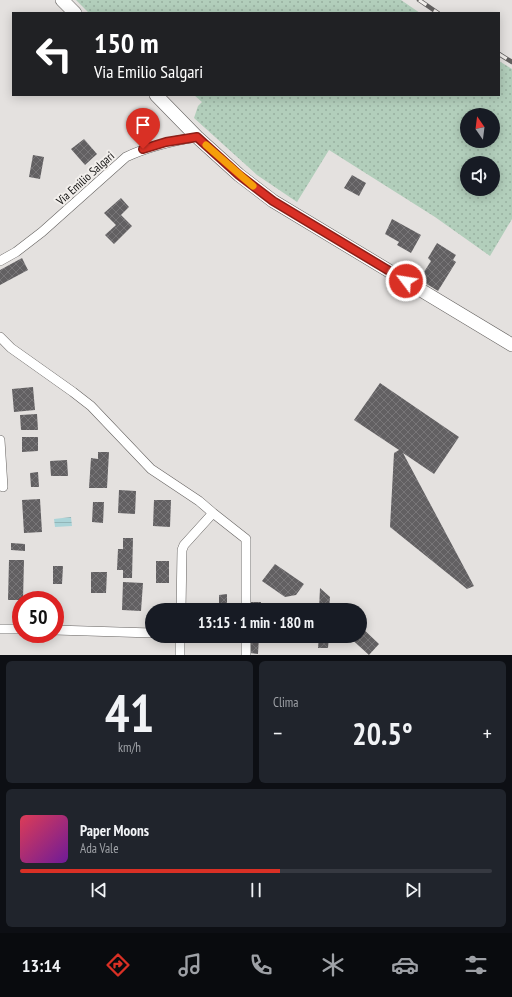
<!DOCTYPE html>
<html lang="it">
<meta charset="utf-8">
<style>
body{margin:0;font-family:"PT Sans Narrow",sans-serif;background:#20242c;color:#f1f3f6;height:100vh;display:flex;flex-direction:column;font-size:15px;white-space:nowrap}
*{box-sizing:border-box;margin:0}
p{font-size:13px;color:#9ea1a6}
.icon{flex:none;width:22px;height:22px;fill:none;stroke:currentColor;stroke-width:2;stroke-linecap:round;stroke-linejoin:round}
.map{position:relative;height:655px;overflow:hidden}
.drawer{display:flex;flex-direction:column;gap:6px;padding:6px;background:#0d0f14;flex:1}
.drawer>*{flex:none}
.top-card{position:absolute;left:12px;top:12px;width:488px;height:84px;border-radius:0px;box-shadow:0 2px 10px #0003;background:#202124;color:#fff;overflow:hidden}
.needle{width:26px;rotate:346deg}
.buttons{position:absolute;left:460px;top:108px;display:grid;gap:8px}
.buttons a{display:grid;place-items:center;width:40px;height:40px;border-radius:50%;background:#171b24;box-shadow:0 2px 10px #0003;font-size:20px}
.speed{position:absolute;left:12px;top:591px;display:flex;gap:8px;font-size:20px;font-weight:700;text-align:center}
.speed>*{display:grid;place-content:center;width:52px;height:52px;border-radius:50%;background:#171b24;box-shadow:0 2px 10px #0003;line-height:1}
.speed .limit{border:6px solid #d22;background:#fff;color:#111}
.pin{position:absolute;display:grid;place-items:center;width:34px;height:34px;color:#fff;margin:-41px -17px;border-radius:50% 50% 50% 0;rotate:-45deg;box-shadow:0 0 4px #0007}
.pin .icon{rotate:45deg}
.me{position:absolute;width:44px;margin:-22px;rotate:301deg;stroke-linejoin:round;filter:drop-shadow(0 0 3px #0008)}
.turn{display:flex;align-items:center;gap:14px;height:84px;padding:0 16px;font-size:18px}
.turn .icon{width:52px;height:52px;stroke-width:2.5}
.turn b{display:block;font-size:28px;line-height:34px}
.big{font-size:30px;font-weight:700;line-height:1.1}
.drawer .card{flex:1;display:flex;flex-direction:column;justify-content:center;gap:6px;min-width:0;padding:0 14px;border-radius:6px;background:#20242c}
.drawer .dial{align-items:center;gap:0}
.dial b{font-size:52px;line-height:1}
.song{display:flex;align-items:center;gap:12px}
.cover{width:48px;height:48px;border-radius:6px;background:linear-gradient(135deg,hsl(350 70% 55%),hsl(280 70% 35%))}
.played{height:4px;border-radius:2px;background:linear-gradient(90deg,#d93025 55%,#363941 55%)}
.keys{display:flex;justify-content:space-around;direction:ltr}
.heat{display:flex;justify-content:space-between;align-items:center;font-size:22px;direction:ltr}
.drawer .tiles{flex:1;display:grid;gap:6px;grid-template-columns:1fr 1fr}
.card:last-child{grid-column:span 2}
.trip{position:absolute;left:145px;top:603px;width:222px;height:40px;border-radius:20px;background:#171b24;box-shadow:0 2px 10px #0003;font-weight:700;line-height:40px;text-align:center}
.tabs{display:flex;height:64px;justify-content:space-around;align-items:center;background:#090b0e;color:#9ea1a6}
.tabs .icon{width:28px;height:28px}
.tabs .selected{color:#d93025}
.tabs b{font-size:18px;color:#f1f3f6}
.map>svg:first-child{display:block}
</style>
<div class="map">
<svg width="512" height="655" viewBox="0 0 512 655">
<defs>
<pattern id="grass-dots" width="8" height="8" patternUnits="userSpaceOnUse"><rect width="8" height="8" fill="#b2cebb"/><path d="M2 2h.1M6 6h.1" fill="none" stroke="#98b0a0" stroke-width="1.8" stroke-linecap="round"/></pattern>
<pattern id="water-rules" width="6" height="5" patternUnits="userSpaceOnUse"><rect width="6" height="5" fill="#abd4d8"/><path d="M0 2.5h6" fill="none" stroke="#92b5b8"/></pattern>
<pattern id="building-cross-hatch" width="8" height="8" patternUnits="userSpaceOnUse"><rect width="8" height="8" fill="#626062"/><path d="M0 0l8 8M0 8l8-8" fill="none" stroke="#787678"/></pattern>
</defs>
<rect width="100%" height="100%" fill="#e4e1df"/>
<path fill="url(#grass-dots)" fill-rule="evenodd" d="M76,0H401L420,13H89Z
M499,61L512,69V219L490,256L435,217L329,150L297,202L257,175L194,118L198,106L202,102L194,95H499ZM467,115H493V141H467ZM467,163H493V189H467Z"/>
<path fill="url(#water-rules)" d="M71,517L72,526L55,527L54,519Z"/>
<path fill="url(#building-cross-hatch)" d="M84,139L97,154L85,165L71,149Z
M33,155L44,157L40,179L29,177Z
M352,175L366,183L359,196L344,188Z
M121,198L129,207L121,215L132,226L114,244L105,235L116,225L104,213Z
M392,219L421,235L411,253L397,245L399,242L385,234Z
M437,243L456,255L453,260L456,262L438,291L417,278L421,270L424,272L431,261L428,258Z
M22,258L28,270L0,285V270Z
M380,383L459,437L434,474L403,453L474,586L467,589L390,527L394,453L399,450L354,420Z
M33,387L35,410L14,412L12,389Z
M37,414L38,430H21L20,415Z
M22,437H38V451L22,452Z
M98,452H109L107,488H89L91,458L98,459Z
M67,460L68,476H51L50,461Z
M38,472L39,487H31L30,473Z
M119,490L136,491L135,514L118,513Z
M40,499L42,532L24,533L22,500Z
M154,500H171L170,527L153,526Z
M93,502H104L103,523L92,522Z
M123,538H133L132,578H123V570H117L118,549H123Z
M11,543L25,544V551L11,550Z
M9,560H24L23,600H8Z
M156,561H169V583H156Z
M275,564L304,584L296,595L285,597L262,581Z
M53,566H63L62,584H53Z
M91,572H107L106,593H91Z
M123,582L143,583L141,611L122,610Z
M320,588L330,597L329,610H319Z
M227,594V606H219V595Z
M250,602H261L260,610H250Z
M228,608V610H207V609Z
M360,626L379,644L369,655L348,636H360Z
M250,636H259L258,654L250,653Z
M319,636H329L328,648H318Z"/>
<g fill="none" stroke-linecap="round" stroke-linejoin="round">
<g stroke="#656260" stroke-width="10">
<path id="minor" d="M0,261L16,252L42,232L126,157C149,146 172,141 197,137
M0,337L11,348L73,392L91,406L151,469L199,501L213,513L184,545L182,550L181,610
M0,440L3,487
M213,513L246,539V610
M0,629H21
M55,630L152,633
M180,636V655
M246,636V655"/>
</g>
<g stroke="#656260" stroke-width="14">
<path id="secondary" d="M62,0L75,13
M156,95L197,137L239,175L273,201L512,345"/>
</g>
<use href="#minor" stroke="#fff" stroke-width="9"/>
<use href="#secondary" stroke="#fff" stroke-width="13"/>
<g stroke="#62605f" stroke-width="4.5">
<path id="rail" d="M419,0L438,13
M499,54L512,62"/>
</g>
<use href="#rail" stroke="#f2efec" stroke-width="3" stroke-dasharray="9" stroke-linecap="butt"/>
</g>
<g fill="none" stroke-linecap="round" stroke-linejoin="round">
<g stroke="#8d1f18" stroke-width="10">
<path id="route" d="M143,149L166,142L197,137L239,175L273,201L406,281"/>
</g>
<use href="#route" stroke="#d93025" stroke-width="7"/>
<path stroke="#f59e0b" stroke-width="7" d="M206,145L253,186"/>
</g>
<g text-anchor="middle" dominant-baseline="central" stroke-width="4" stroke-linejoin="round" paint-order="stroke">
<g font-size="12" fill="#151413" stroke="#f2efec">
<text transform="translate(85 178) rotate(-42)">Via Emilio Salgari</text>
</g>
</g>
</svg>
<div class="buttons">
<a><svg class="needle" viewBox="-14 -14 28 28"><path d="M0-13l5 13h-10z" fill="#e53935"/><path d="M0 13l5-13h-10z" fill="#9ea1a6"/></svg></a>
<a><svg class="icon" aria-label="sound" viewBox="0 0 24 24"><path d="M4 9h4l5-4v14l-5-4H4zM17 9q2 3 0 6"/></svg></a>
</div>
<div class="speed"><div class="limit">50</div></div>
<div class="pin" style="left:143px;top:149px;background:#d93025"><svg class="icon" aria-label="arrive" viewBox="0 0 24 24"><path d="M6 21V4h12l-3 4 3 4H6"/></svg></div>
<svg class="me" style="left:406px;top:281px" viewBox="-20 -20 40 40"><circle r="17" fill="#d93025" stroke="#fff" stroke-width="3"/><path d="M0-11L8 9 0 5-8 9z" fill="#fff"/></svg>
<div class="trip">13:15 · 1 min · 180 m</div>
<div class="top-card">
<div class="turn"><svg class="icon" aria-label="left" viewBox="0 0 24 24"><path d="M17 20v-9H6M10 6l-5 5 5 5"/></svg><div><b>150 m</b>Via Emilio Salgari</div></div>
</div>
</div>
<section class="drawer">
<div class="tiles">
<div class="card dial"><b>41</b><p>km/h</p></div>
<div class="card"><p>Clima</p>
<div class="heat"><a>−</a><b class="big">20.5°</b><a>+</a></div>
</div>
<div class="card">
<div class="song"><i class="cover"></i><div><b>Paper Moons</b><p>Ada Vale</p></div></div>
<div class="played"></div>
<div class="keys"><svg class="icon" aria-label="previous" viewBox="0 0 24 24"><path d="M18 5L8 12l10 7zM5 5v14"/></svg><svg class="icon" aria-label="pause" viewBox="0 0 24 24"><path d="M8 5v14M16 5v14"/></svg><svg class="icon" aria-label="next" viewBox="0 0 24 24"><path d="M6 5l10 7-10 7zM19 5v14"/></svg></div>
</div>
</div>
</section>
<nav class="tabs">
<b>13:14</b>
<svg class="icon selected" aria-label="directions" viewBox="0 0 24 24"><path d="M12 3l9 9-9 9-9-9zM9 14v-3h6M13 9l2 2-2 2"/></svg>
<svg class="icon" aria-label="music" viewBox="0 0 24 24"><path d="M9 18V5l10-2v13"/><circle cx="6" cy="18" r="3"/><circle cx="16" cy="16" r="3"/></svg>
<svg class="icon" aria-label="phone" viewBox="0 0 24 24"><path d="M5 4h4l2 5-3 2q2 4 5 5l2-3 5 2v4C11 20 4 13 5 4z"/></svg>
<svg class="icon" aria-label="climate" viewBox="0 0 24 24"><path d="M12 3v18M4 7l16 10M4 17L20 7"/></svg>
<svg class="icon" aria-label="car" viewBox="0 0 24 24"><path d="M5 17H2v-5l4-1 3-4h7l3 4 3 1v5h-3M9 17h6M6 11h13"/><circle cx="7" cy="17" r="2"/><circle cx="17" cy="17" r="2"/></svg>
<svg class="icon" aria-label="filters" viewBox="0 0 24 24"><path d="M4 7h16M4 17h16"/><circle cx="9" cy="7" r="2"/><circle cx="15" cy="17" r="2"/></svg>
</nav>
